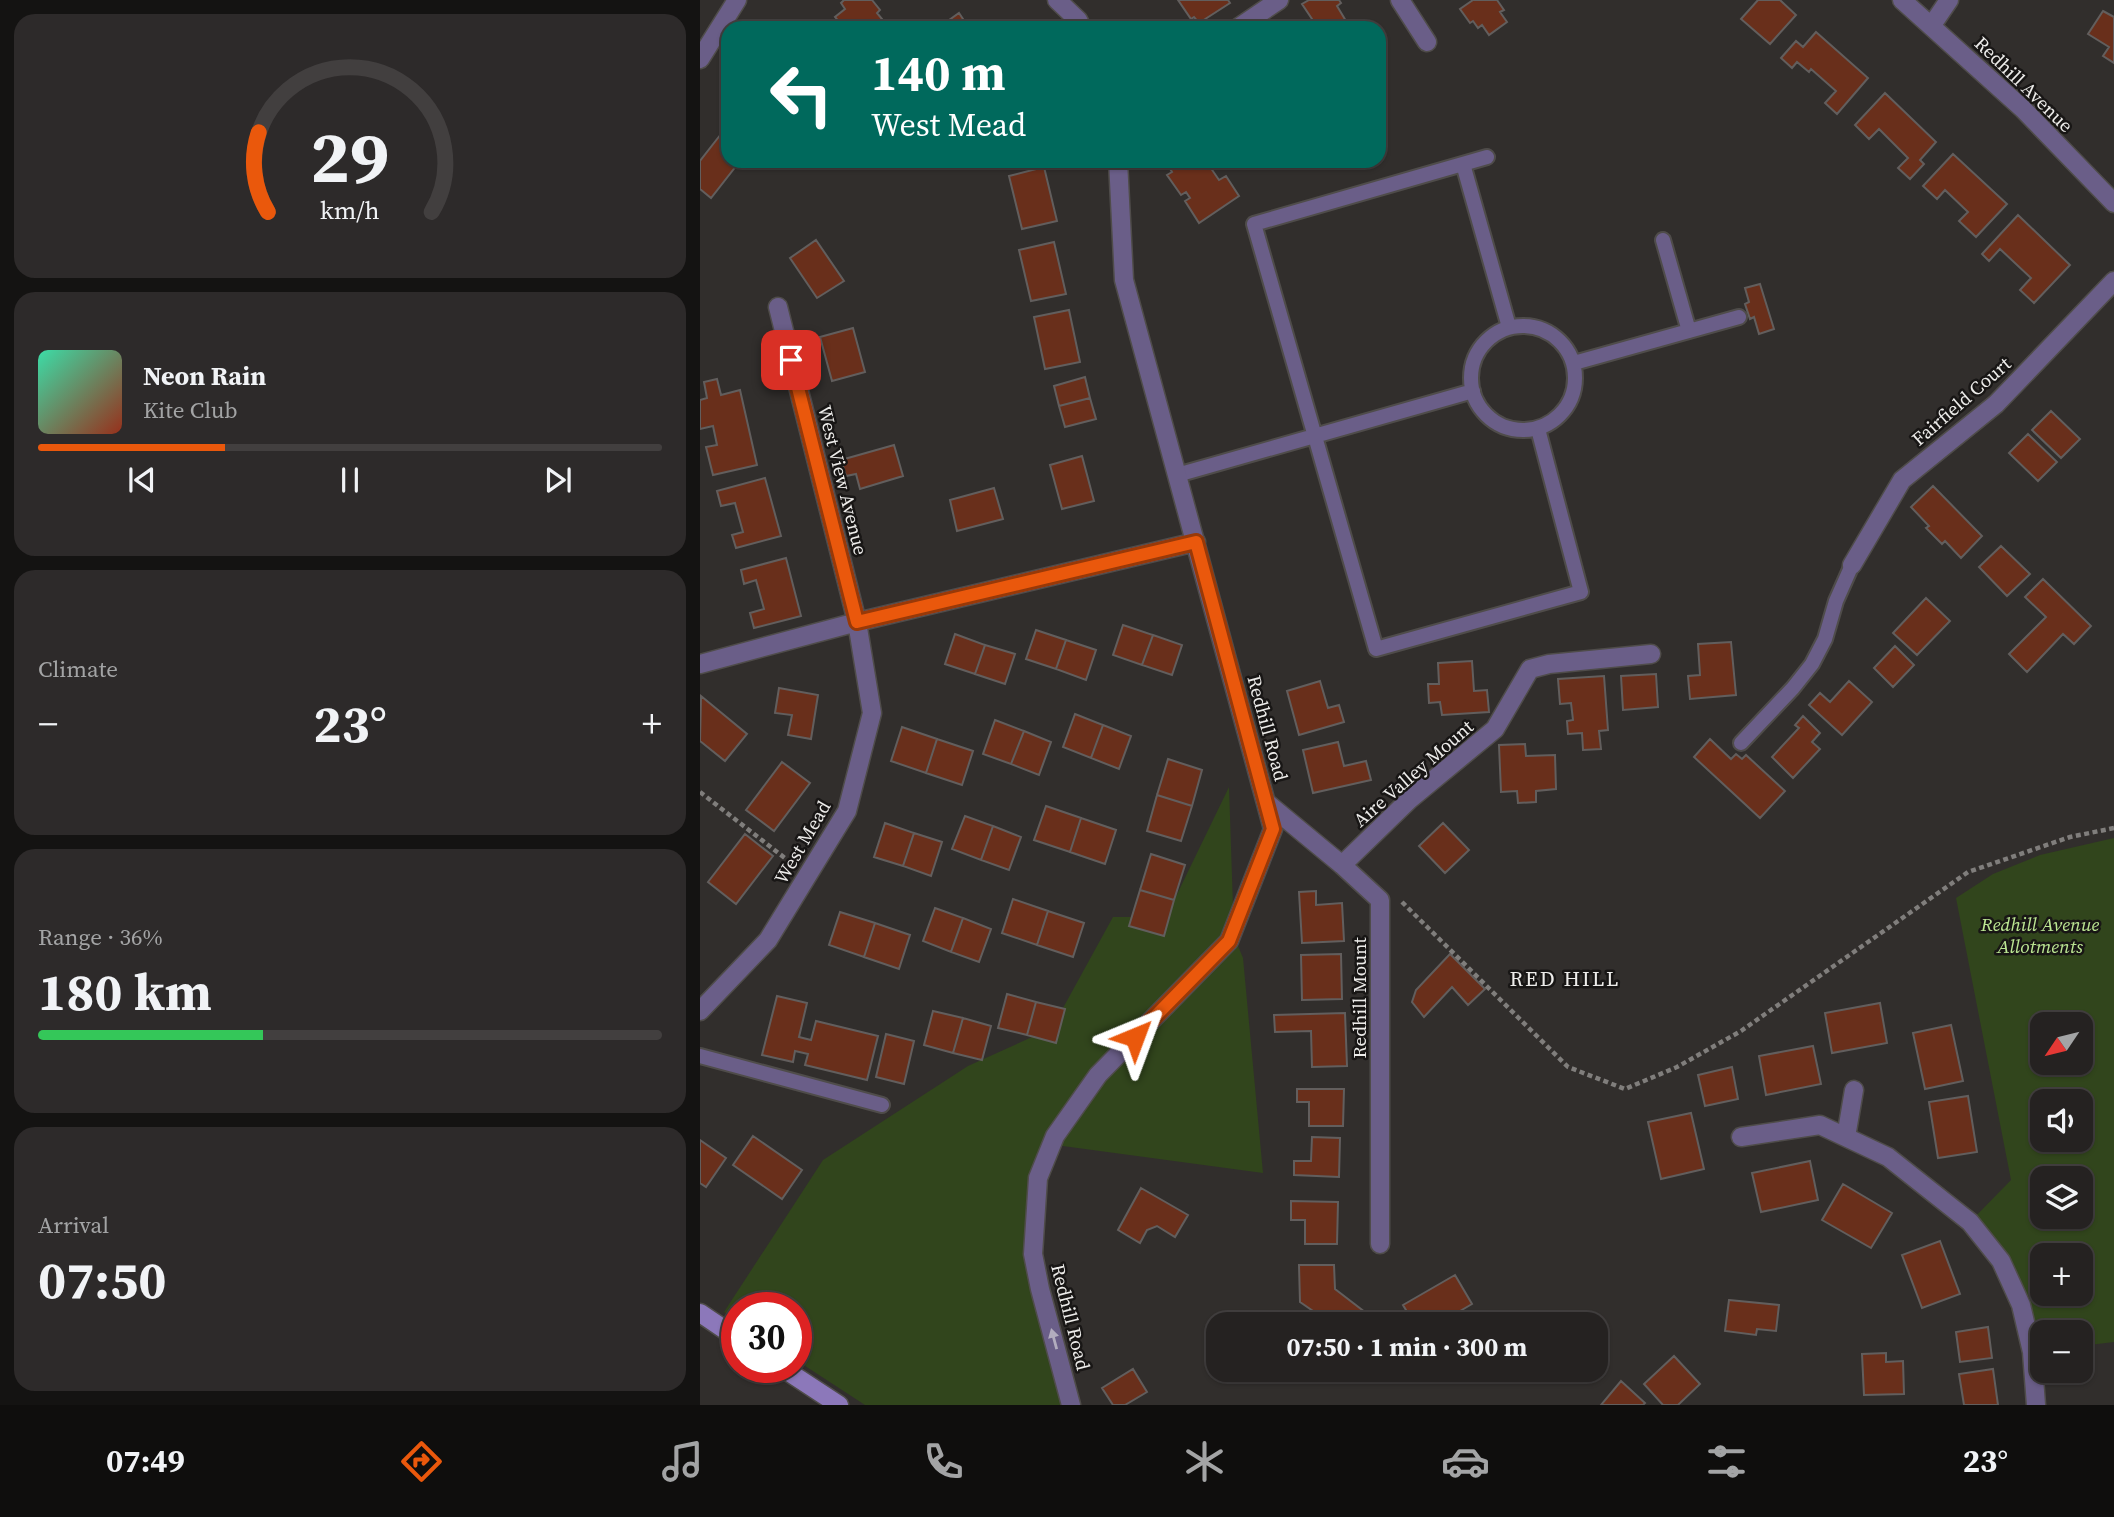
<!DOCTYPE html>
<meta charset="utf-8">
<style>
body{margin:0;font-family:"Source Serif 4",serif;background:#2d2a2a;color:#f1f3f6;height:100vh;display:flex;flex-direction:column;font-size:26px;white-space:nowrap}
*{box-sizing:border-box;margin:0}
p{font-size:23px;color:#a3a4a5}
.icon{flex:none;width:38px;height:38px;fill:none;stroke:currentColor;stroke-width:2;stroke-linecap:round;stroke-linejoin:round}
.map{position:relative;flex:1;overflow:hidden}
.details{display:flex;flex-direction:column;gap:14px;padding:14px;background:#141312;width:700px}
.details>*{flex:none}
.guide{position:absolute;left:21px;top:21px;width:665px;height:147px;border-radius:21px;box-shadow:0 2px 5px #0004,0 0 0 2px #423f3f;background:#00695c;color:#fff;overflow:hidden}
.needle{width:46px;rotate:235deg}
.buttons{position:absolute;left:1330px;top:1012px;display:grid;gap:14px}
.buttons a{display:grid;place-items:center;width:63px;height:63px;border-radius:14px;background:#252221;box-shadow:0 2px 5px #0004,0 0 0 2px #423f3f;font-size:35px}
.speed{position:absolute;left:21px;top:1292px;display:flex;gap:14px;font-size:35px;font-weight:700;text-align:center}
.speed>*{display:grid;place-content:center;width:91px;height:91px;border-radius:50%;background:#252221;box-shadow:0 2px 5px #0004,0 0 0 2px #423f3f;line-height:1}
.speed .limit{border:10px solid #d22;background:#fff;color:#111}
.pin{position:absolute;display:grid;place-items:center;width:60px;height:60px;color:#fff;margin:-30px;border-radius:14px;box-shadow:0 4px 10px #0006}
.me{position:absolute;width:77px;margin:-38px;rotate:44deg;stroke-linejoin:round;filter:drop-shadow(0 0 5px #0008)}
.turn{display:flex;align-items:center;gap:24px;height:147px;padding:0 35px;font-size:32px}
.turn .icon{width:91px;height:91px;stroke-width:2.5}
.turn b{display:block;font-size:49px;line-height:60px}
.big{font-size:52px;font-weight:700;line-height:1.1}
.details .tile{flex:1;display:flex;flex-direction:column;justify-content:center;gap:10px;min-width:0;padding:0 24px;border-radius:21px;background:#2d2a2a}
.details .dial{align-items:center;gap:0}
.dial svg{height:182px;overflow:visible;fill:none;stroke:#423f3f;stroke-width:7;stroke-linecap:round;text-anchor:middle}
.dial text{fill:#f1f3f6;stroke:none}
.song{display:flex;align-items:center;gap:21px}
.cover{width:84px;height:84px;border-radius:10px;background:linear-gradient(135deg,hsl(160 70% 55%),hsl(10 70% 35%))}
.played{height:7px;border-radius:4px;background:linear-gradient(90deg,#ea580c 30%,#423f3f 30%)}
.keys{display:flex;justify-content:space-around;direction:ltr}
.heat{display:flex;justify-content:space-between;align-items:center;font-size:38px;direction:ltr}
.charge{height:10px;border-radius:5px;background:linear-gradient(90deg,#34c759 36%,#423f3f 0)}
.trip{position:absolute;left:506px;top:1312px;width:402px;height:70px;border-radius:21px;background:#252221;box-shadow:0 2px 5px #0004,0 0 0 2px #423f3f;font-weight:700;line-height:70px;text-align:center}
.dock{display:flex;height:112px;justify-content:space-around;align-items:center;background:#0f0e0d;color:#a3a4a5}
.dock .icon{width:49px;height:49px}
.dock .active{color:#ea580c}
.dock b{font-size:32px;color:#f1f3f6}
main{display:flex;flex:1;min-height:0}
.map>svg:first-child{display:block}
</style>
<main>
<section class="details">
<div class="tile dial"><svg viewBox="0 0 100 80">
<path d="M14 69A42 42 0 1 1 86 69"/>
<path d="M14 69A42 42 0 0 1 10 34" stroke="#ea580c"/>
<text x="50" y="56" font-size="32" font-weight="700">29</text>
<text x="50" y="72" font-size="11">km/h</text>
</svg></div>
<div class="tile">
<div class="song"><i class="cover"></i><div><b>Neon Rain</b><p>Kite Club</p></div></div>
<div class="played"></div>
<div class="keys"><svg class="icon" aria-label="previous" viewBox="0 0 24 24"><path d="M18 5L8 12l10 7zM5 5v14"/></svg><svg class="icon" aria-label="pause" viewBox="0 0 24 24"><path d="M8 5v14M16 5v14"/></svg><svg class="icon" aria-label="next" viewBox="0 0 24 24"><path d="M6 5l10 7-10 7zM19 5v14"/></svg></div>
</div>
<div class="tile"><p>Climate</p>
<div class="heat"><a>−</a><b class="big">23°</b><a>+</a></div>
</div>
<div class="tile"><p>Range · 36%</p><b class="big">180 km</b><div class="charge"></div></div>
<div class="tile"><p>Arrival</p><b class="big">07:50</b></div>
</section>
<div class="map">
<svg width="1414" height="1405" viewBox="0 0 1414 1405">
<rect width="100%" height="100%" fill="#312e2c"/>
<path fill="#31451c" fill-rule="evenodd" d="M529,787L534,936L543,958L563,1173L348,1144L340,1269L370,1405H165L96,1360V1307H37V1320L24,1312L123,1160L268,1066L352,1028L413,917H466Z
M1414,838V1342L1381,1346V1332H1342V1351L1332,1352L1321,1305L1270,1222L1311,1180L1256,898L1293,874L1340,855ZM1342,1024H1381V1062H1342ZM1342,1101H1381V1139H1342ZM1342,1178H1381V1216H1342ZM1342,1255H1381V1293H1342Z"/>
<path fill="#692f1b" stroke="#625e5d" stroke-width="2" d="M144,0H172L180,10L177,13L187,25L183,28H144L135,17L145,9L141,3Z
M478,0H528L530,3L499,23L494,17L491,19Z
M609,0H639L641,3L637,6L646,21L643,23L647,28H613L609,21L612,19L602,4Z
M773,0H797L804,10L800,12L807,22L789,35L782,25L778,28L773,21L770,23L760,9Z
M1058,0H1080L1096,15L1070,44L1041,19Z
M1403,11L1414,17V63L1403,56L1409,47L1388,34Z
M259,13L269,28H238Z
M1116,32L1168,78L1137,114L1125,103L1136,91L1111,69L1109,72L1097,62L1092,68L1081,58L1096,41L1103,47Z
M1185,93L1236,142L1220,160L1224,164L1210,179L1198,168L1208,158L1179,129L1169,139L1155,125Z
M21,134L28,139V161H40L11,198L0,189V161Z
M1253,154L1307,204L1276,237L1259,221L1268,212L1245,190L1237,199L1223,186Z
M506,161L519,180L526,176L539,196L499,223L485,201L490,198L486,192L481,195L467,175L472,172L466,162Z
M344,167L357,221L322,229L309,176Z
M1318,215L1370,265L1334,303L1320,290L1331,278L1300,249L1289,261L1282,254Z
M116,240L144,281L117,298L90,258Z
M354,242L366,294L331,301L319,250Z
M1060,284L1074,329L1059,334L1054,317L1050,319L1045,304L1049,302L1045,288Z
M369,310L380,362L345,369L334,317Z
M153,328L165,372L132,381L120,337Z
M385,377L390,398L359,406L354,386Z
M17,379L21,395L40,390L57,465L13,475L6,447L17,445L13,426L0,429V400L7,398L4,382Z
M390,398L396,419L365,427L359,406Z
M1351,411L1380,439L1361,458L1332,430Z
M1328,434L1357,462L1338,481L1309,453Z
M194,445L203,476L160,489L156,474L146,476L141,460Z
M382,456L394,501L362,509L350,465Z
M65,478L81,536L36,548L32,535L43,532L35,503L21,506L17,491Z
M1233,486L1282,536L1261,558L1245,541L1242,544L1226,528L1229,526L1211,507Z
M294,488L303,519L257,531L250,500Z
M1301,546L1330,574L1307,596L1279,567Z
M86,558L101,616L54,628L50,613L64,609L56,580L44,584L41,570Z
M1343,579L1391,626L1374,644L1363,634L1327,672L1309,654L1346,617L1325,597Z
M1226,598L1250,621L1217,655L1193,633Z
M423,625L453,635L442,665L413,655Z
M336,630L366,640L356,669L326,659Z
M255,634L285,645L275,674L245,664Z
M453,635L482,645L472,675L442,665Z
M366,640L396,650L386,680L356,669Z
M1031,642L1036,695L990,699L988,676L1000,675L998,644Z
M285,645L315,654L305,684L275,674Z
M1195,646L1214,665L1193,687L1174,668Z
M772,661L774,691L787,690L789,712L742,715L740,702L729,703L728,684H739L738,663Z
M956,674L958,707L923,710L921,676Z
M904,676L908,730L899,731L901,749L883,750L882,733L868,734L867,721L873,720L871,703L860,704L858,679Z
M620,681L628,708L639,705L644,722L599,735L587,691Z
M1149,681L1172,702L1142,735L1109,705L1120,693L1130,702Z
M79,688L118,695L111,739L88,735L92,715L75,713Z
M1,696L47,734L25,761L0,741Z
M375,714L403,725L391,758L363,747Z
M1103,716L1120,733L1112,742L1120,749L1093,778L1072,757L1099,728L1095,725Z
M295,720L324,731L311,764L283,754Z
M403,725L431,736L419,769L391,758Z
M202,727L237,739L226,773L191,761Z
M324,731L351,742L339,775L311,764Z
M237,739L273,751L262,785L226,773Z
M1010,739L1031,759L1036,754L1042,759L1046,755L1085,791L1060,818L994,757Z
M638,742L644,766L666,761L671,780L613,793L603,750Z
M825,744L826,756L855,755L856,789L836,791V802L818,803L817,791L801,792L799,745Z
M468,759L502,770L492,806L457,795Z
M82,762L110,783L74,831L46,810Z
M457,795L492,806L481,841L447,831Z
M346,806L381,818L370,852L334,840Z
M265,816L293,826L281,860L252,849Z
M381,818L416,830L405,864L370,852Z
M185,823L214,833L203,866L174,857Z
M743,823L769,850L745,873L719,846Z
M293,826L321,837L309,870L281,860Z
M214,833L242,842L231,876L203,866Z
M45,834L73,856L36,904L8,882Z
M451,854L485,865L474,900L440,890Z
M440,890L474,900L464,936L429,926Z
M616,891V905L642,903L644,941L602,943L599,892Z
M313,899L348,911L337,945L302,933Z
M235,908L263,918L251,952L223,941Z
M348,911L384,923L373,957L337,945Z
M140,912L175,923L164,957L129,945Z
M263,918L291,929L279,962L251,952Z
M175,923L210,935L199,969L164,957Z
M641,954L642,999L602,1000L601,955Z
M750,954L785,989L768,1005L752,987L724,1017L712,1002L716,990Z
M307,994L336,1002L327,1035L298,1028Z
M77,996L107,1003L99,1037L111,1040L116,1021L178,1036L167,1080L105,1065L108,1054L95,1051L93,1062L62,1055Z
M336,1002L365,1009L356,1043L327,1035Z
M1180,1003L1187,1043L1132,1053L1125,1013Z
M233,1011L263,1018L253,1053L224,1045Z
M645,1013L647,1066L612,1067L611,1031L575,1032L574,1015Z
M263,1018L291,1026L282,1060L253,1053Z
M1251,1025L1263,1081L1225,1089L1213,1033Z
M186,1034L214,1041L204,1084L176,1077Z
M1113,1046L1121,1084L1066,1095L1059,1056Z
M1032,1067L1038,1099L1005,1106L998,1075Z
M597,1089H644L643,1126H609V1102H597Z
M1268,1096L1277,1152L1238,1158L1229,1102Z
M991,1113L1004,1169L961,1179L948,1122Z
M53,1136L102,1170L82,1199L33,1165Z
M612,1137L640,1138L639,1177L594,1175V1161H611Z
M0,1140L26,1158L6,1187L0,1183Z
M1110,1161L1118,1200L1061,1212L1052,1173Z
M1143,1184L1192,1213L1171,1248L1122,1220Z
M441,1188L488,1215L475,1237L457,1226L447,1230L440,1243L418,1230Z
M591,1201L638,1202L637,1244H605V1220H591Z
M1240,1241L1260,1294L1222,1308L1202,1255Z
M599,1265H634L635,1289L670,1316L663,1325H614L607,1319L613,1311L600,1302Z
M755,1275L772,1304L736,1325H715L703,1305Z
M1029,1300L1079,1305L1076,1331L1057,1329L1056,1335L1025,1331Z
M1288,1327L1292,1358L1260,1362L1256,1332Z
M1186,1353V1362L1203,1361L1204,1394L1164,1395L1162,1354Z
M974,1356L1000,1384L978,1405H963L944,1384Z
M433,1369L447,1392L425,1405H413L402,1388Z
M1293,1369L1298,1405H1264L1259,1374Z
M921,1381L945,1403L943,1405H901Z"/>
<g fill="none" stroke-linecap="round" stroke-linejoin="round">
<g stroke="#4f4c4a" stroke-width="18">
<path id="lane" d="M787,157L554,224L676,649L881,592L838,429
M763,164L809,327
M963,240L989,331
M771 378a52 52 0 1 1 104 0a52 52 0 1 1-104 0Z
M874,363L1039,317
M477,475L773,391
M1041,743L1093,688L1112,664L1125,639L1136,601L1152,565
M0,1056L182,1105"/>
</g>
<g stroke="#4f4c4a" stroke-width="21">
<path id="street" d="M357,0L378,20L382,28
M700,0L727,42
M1202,0L1323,109L1414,203
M1232,25L1249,0
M538,28L579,0
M0,59L37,0
M1152,565L1202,480L1296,404L1414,281
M0,664L157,622L496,542
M567,803L642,865L680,900V1244
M642,865L709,800L795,729L830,669L849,664L951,654
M0,1011L68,940L147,811L172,713L157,622L78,307
M1041,1137L1120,1125L1188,1157L1270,1222L1301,1261L1321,1305L1332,1352L1336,1405
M1146,1137L1154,1090
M371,1405L340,1289L333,1254L338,1178L355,1136L398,1075L529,941L573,829L424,280L418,161"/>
</g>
<g stroke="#4f4c4a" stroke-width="21">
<path id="secondary" d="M0,1313L37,1338
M81,1367L139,1405"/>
</g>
<path stroke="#807e7c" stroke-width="4.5" stroke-dasharray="5 3.5" stroke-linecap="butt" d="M0,792L90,862
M702,902L868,1067L925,1089L977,1067L1041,1031L1268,872L1370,837L1414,828"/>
<use href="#lane" stroke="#6a5e88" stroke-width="14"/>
<use href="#street" stroke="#6a5e88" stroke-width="18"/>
<use href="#secondary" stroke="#8c78ba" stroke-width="18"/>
</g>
<defs><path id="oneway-solid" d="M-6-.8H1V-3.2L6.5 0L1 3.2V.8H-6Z" transform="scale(1.75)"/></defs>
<use fill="#b2acbe" href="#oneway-solid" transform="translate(354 1339) rotate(-105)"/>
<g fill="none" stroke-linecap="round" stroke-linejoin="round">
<g stroke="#983908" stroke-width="18">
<path id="route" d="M91,360L157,622L496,542L573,829L529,941L435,1037"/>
</g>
<use href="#route" stroke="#ea580c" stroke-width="12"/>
</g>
<g text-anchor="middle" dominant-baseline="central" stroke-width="5" stroke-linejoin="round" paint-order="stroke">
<g font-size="19" fill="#edecea" stroke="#181615">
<text transform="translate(1324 84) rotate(44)">Redhill Avenue</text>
<text transform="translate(1261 401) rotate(-41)">Fairfield Court</text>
<text transform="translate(143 480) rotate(76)">West View Avenue</text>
<text transform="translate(568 728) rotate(75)">Redhill Road</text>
<text transform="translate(713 773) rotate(-41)">Aire Valley Mount</text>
<text transform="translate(102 842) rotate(-60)">West Mead</text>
<text transform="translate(659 998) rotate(-90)">Redhill Mount</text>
<text transform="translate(371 1317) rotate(76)">Redhill Road</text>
</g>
<g font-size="19" font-style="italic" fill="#bce793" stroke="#181615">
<text x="1340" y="924">Redhill Avenue<tspan x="1340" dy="22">Allotments</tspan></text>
</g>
<g font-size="21" letter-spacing="2" fill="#edecea" stroke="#181615">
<text x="865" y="978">RED HILL</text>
</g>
</g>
</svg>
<div class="buttons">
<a><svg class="needle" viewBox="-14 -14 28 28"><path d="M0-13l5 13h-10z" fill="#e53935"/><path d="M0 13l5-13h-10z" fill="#a3a4a5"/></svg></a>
<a><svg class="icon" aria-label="sound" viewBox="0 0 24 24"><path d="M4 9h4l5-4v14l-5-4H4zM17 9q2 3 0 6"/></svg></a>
<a><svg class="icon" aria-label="layers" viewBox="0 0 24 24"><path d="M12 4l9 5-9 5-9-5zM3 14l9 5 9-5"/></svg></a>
<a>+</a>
<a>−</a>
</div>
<div class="speed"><div class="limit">30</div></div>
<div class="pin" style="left:91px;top:360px;background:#d93025"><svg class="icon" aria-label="arrive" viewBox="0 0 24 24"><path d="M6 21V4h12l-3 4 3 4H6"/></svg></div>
<svg class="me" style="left:435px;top:1037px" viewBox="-20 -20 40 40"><path d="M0-17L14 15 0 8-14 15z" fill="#ea580c" stroke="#fff" stroke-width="4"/></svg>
<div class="trip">07:50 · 1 min · 300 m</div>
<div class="guide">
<div class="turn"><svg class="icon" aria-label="left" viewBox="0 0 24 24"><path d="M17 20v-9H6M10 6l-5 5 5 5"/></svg><div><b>140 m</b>West Mead</div></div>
</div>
</div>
</main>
<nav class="dock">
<b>07:49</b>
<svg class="icon active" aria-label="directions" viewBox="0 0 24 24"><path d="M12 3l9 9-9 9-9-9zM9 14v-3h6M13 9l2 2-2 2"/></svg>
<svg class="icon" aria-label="music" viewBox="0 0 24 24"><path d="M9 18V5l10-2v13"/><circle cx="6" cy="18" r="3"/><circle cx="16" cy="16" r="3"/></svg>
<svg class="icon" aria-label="phone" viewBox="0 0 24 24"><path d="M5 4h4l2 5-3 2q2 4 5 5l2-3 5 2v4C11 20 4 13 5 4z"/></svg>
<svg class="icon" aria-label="climate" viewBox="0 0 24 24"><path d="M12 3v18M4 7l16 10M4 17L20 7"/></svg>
<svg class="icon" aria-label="car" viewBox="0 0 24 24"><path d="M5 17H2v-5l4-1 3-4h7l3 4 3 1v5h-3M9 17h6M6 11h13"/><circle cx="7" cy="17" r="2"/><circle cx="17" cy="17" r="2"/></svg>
<svg class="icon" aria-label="filters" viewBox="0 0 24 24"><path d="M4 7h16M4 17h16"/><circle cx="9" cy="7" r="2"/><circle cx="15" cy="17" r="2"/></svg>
<b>23°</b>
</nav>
